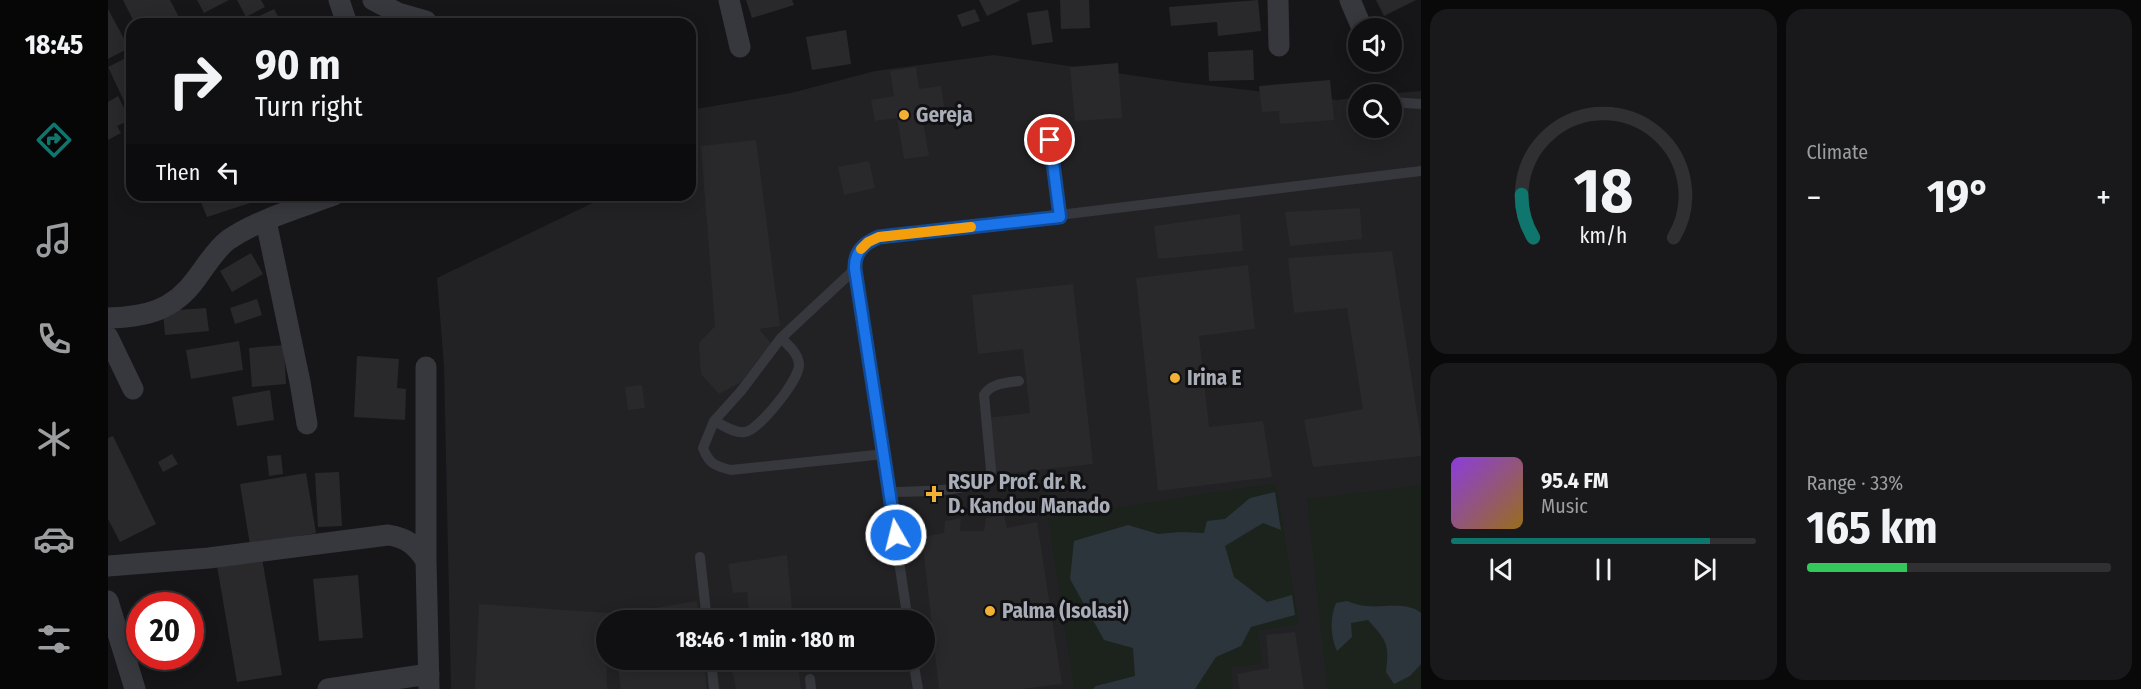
<!DOCTYPE html>
<meta charset="utf-8">
<style>
body{margin:0;font-family:"Fira Sans Condensed",sans-serif;background:#19191b;color:#f1f3f6;height:100vh;display:flex;flex-direction:column;font-size:22px;white-space:nowrap}
*{box-sizing:border-box;margin:0}
p{font-size:20px;color:#9c9d9f}
.icon{flex:none;width:33px;height:33px;fill:none;stroke:currentColor;stroke-width:2;stroke-linecap:round;stroke-linejoin:round}
.map{position:relative;flex:1;overflow:hidden}
.sheet{display:flex;flex-direction:column;gap:9px;padding:9px;background:#09090a;width:720px}
.sheet>*{flex:none}
.top-card{position:absolute;left:18px;top:18px;width:570px;height:183px;border-radius:18px;box-shadow:0 3px 15px #0003,0 0 0 2px #303032;background:#101012;color:#f1f3f6;overflow:hidden}
.tools{position:absolute;left:1240px;top:18px;display:grid;gap:12px}
.tools a{display:grid;place-items:center;width:54px;height:54px;border-radius:50%;background:#101012;box-shadow:0 3px 15px #0003,0 0 0 2px #303032;font-size:30px}
.speed{position:absolute;left:18px;top:592px;display:flex;gap:12px;font-size:30px;font-weight:700;text-align:center}
.speed>*{display:grid;place-content:center;width:78px;height:78px;border-radius:50%;background:#101012;box-shadow:0 3px 15px #0003,0 0 0 2px #303032;line-height:1}
.speed .limit{border:9px solid #d22;background:#fff;color:#111}
.pin{position:absolute;display:grid;place-items:center;width:51px;height:51px;color:#fff;margin:-26px;border:3px solid #fff;border-radius:50%;box-shadow:0 2px 6px #0007}
.me{position:absolute;width:66px;margin:-33px;rotate:352deg;stroke-linejoin:round;filter:drop-shadow(0 0 4px #0008)}
.turn{display:flex;align-items:center;gap:21px;height:126px;padding:0 30px;font-size:27px}
.turn .icon{width:78px;height:78px;stroke-width:2.5}
.turn b{display:block;font-size:42px;line-height:51px}
.then{display:flex;align-items:center;height:57px;padding:0 30px;background:#0003;gap:12px;font-size:22px}
.big{font-size:45px;font-weight:700;line-height:1.1}
.sheet .widget{flex:1;display:flex;flex-direction:column;justify-content:center;gap:9px;min-width:0;padding:0 21px;border-radius:18px;background:#19191b}
.sheet .dial{align-items:center;gap:0}
.dial svg{height:156px;overflow:visible;fill:none;stroke:#303032;stroke-width:7;stroke-linecap:round;text-anchor:middle}
.dial text{fill:#f1f3f6;stroke:none}
.song{display:flex;align-items:center;gap:18px}
.cover{width:72px;height:72px;border-radius:9px;background:linear-gradient(135deg,hsl(270 70% 55%),hsl(40 70% 35%))}
.played{height:6px;border-radius:3px;background:linear-gradient(90deg,#0f766e 85%,#303032 85%)}
.keys{display:flex;justify-content:space-around;direction:ltr}
.heat{display:flex;justify-content:space-between;align-items:center;font-size:33px;direction:ltr}
.charge{height:9px;border-radius:4px;background:linear-gradient(90deg,#34c759 33%,#303032 0)}
.sheet .tiles{flex:1;display:grid;gap:9px;grid-template-columns:repeat(2,1fr)}
.trip{position:absolute;left:488px;top:610px;width:339px;height:60px;border-radius:30px;background:#101012;box-shadow:0 3px 15px #0003,0 0 0 2px #303032;font-weight:700;line-height:60px;text-align:center}
main{display:flex;flex:1;min-height:0}
.dock{display:flex;flex-direction:column;width:108px;justify-content:space-around;align-items:center;background:#060607;color:#9c9d9f}
.dock .icon{width:42px;height:42px}
.dock .on{color:#0f766e}
.dock b{font-size:27px;color:#f1f3f6}
.map>svg:first-child{display:block}
</style>
<main>
<nav class="dock">
<b>18:45</b>
<svg class="icon on" aria-label="directions" viewBox="0 0 24 24"><path d="M12 3l9 9-9 9-9-9zM9 14v-3h6M13 9l2 2-2 2"/></svg>
<svg class="icon" aria-label="music" viewBox="0 0 24 24"><path d="M9 18V5l10-2v13"/><circle cx="6" cy="18" r="3"/><circle cx="16" cy="16" r="3"/></svg>
<svg class="icon" aria-label="phone" viewBox="0 0 24 24"><path d="M5 4h4l2 5-3 2q2 4 5 5l2-3 5 2v4C11 20 4 13 5 4z"/></svg>
<svg class="icon" aria-label="climate" viewBox="0 0 24 24"><path d="M12 3v18M4 7l16 10M4 17L20 7"/></svg>
<svg class="icon" aria-label="car" viewBox="0 0 24 24"><path d="M5 17H2v-5l4-1 3-4h7l3 4 3 1v5h-3M9 17h6M6 11h13"/><circle cx="7" cy="17" r="2"/><circle cx="17" cy="17" r="2"/></svg>
<svg class="icon" aria-label="filters" viewBox="0 0 24 24"><path d="M4 7h16M4 17h16"/><circle cx="9" cy="7" r="2"/><circle cx="15" cy="17" r="2"/></svg>
</nav>
<div class="map">
<svg width="1313" height="689" viewBox="0 0 1313 689">
<rect width="100%" height="100%" fill="#161618"/>
<path fill="#222225" fill-rule="evenodd" d="M886,55L1070,82L1229,100L1251,97V128H1284V94H1279L1313,91V689H343L336,366L329,278L501,195H582V110L683,93L767,71ZM498,621H816V660H498Z"/>
<path fill="#1c231d" d="M1168,483L1191,624L1150,631L1154,664L1123,667L1125,689H966L940,518Z
M1313,485V689H1219L1199,499Z"/>
<path fill="#2c353c" d="M1167,492L1173,530L1155,523L1117,546L1126,577L1159,602L1184,595L1187,615L1143,627L1133,646L1108,657L1087,689H985L988,686L1027,676L1025,648L996,640L962,579L966,541L1020,525L1050,534L1072,532L1096,533L1099,521L1117,519L1142,498Z
M1239,601C1245,603 1252,606 1259,606C1275,608 1299,601 1313,613V664L1302,676L1286,684L1278,672C1281,644 1280,642 1260,620L1243,623L1244,637L1229,651C1222,636 1222,617 1228,603Z"/>
<path fill="#29292c" d="M15,0H62L72,19L64,24H27Z
M89,0H121L96,13Z
M129,0H153L157,7L138,17Z
M638,0H684L686,5L644,18Z
M871,0H913L879,16Z
M952,0H981L982,28L953,29Z
M1150,0L1153,31L1110,36L1109,22L1063,26L1061,7Z
M1268,0H1308L1276,16Z
M0,9L21,48L0,59Z
M166,9L174,24H147L145,19Z
M867,9L872,21L854,27L849,15Z
M940,10L945,42L924,45L919,13Z
M738,30L743,64L704,70L698,37Z
M1145,50L1146,80L1101,81L1100,52Z
M24,55V97L16,101L0,67Z
M1010,63L1014,118L967,121L962,67Z
M808,67L811,89L833,86L837,113L814,116L821,156L796,159L789,118L767,121L763,100L786,96L782,71Z
M1222,80L1226,120L1172,124L1171,111L1154,112L1151,86Z
M10,96L22,120L9,126L13,133L0,140V102Z
M648,140L672,326L651,329L663,343L633,382L611,394L593,374L591,343L607,326L593,146Z
M761,161L767,188L736,195L730,167Z
M90,195H138L142,203L99,217Z
M1252,208L1254,239L1182,246L1177,212Z
M1132,214L1135,251L1050,259L1046,226Z
M1284,251L1313,439V456L1205,467L1196,420L1255,409L1239,308L1186,313L1180,258Z
M143,253L155,274L124,292L112,271Z
M1140,265L1147,329L1091,336L1101,427L1155,421L1164,477L1050,491L1028,278Z
M965,284L985,464L885,475L879,418L922,413L915,349L870,354L864,295Z
M149,299L154,315L127,324L122,308Z
M98,308L101,331L57,335L55,311Z
M131,341L135,370L83,379L78,350Z
M176,345L178,384L144,387L141,348Z
M249,356L291,359L289,388L298,389L297,420L246,417Z
M534,385L537,408L520,410L517,387Z
M162,390L166,420L129,426L124,397Z
M5,436L48,524L12,542L0,519V438Z
M64,454L70,464L55,472L50,462Z
M173,455L175,474L161,476L159,456Z
M231,472L234,526L210,527L207,473Z
M198,473L208,533L142,545L132,484Z
M896,515L899,528L929,522L954,684L914,689H831L814,537L836,533L837,521L853,518L852,531H876L878,518Z
M679,555L685,621H642L639,592L625,593L620,564Z
M154,558L174,675L129,682L109,566Z
M250,575L255,638L211,641L205,579Z
M589,601L591,621H525L524,612Z
M371,604L500,613V621H498L499,689H367Z
M1187,632L1196,689H1132L1129,674L1161,668L1158,635Z
M528,660H596L599,689H513L510,668L528,666Z
M622,660H708L709,667L691,672L693,689H628Z"/>
<g fill="none" stroke-linecap="round" stroke-linejoin="round">
<path stroke="#37383d" stroke-width="10" d="M1285,102L1313,104
M940,120L952,217
M747,269L673,338L633,391L606,421L595,448C601,464 607,466 623,470L777,454
M606,421C615,425 627,434 637,432C651,430 692,379 691,364C690,353 681,346 673,338
M782,492C810,491 858,493 882,477L883,470L876,395C883,383 898,383 911,381
M592,557L599,621
M800,621L747,269C746,252 756,243 771,237L1313,171
M603,660L606,689
M805,660L810,689
M702,679L703,689"/>
<path stroke="#37383d" stroke-width="21" d="M231,0L239,24
M265,0L290,13L318,21
M621,0L632,47
M1170,0L1171,46
M1242,0L1254,28
M158,221L192,382L199,424
M0,318C37,317 65,311 88,279C98,266 107,250 120,240C151,219 191,208 226,195
M0,337L25,389
M318,367V561
M0,566L101,558L280,535C299,538 308,545 318,561L321,689
M0,601L27,689
M220,689L321,674"/>
</g>
<g fill="none" stroke-linecap="round" stroke-linejoin="round">
<g stroke="#114b97" stroke-width="15">
<path id="route" d="M788,535L747,269C746,252 756,243 771,237L952,217L942,140"/>
</g>
<use href="#route" stroke="#1a73e8" stroke-width="10"/>
<path stroke="#f59e0b" stroke-width="10" d="M753,249L760,242L771,237L863,227"/>
</g>
<g fill="#f2b134" stroke="#111113" stroke-width="2">
<circle cx="796" cy="115" r="6"/>
<circle cx="1067" cy="378" r="6"/>
<path d="M823 485h6v6h6v6h-6v6h-6v-6h-6v-6h6z"/>
<circle cx="882" cy="611" r="6"/>
</g>
<g text-anchor="middle" dominant-baseline="central" stroke-width="6" stroke-linejoin="round" paint-order="stroke">
<g font-size="21" font-weight="bold" fill="#a8adb8" stroke="#111113" text-anchor="start">
<text x="808" y="115">Gereja</text>
<text x="1079" y="378">Irina E</text>
<text x="840" y="482">RSUP Prof. dr. R.<tspan x="840" dy="24">D. Kandou Manado</tspan></text>
<text x="894" y="611">Palma (Isolasi)</text>
</g>
</g>
</svg>
<div class="tools">
<a><svg class="icon" aria-label="sound" viewBox="0 0 24 24"><path d="M4 9h4l5-4v14l-5-4H4zM17 9q2 3 0 6"/></svg></a>
<a><svg class="icon" aria-label="search" viewBox="0 0 24 24"><circle cx="10" cy="10" r="6"/><path d="M15 15l6 6"/></svg></a>
</div>
<div class="speed"><div class="limit">20</div></div>
<div class="pin" style="left:942px;top:140px;background:#d93025"><svg class="icon" aria-label="arrive" viewBox="0 0 24 24"><path d="M6 21V4h12l-3 4 3 4H6"/></svg></div>
<svg class="me" style="left:788px;top:535px" viewBox="-20 -20 40 40"><circle r="17" fill="#1a73e8" stroke="#fff" stroke-width="3"/><path d="M0-11L8 9 0 5-8 9z" fill="#fff"/></svg>
<div class="trip">18:46 · 1 min · 180 m</div>
<div class="top-card">
<div class="turn"><svg class="icon" aria-label="right" viewBox="0 0 24 24"><path d="M7 20v-9h11M14 6l5 5-5 5"/></svg><div><b>90 m</b>Turn right</div></div>
<div class="then">Then<svg class="icon" aria-label="left" viewBox="0 0 24 24"><path d="M17 20v-9H6M10 6l-5 5 5 5"/></svg></div>
</div>
</div>
<section class="sheet">
<div class="tiles">
<div class="widget dial"><svg viewBox="0 0 100 80">
<path d="M14 69A42 42 0 1 1 86 69"/>
<path d="M14 69A42 42 0 0 1 8 47" stroke="#0f766e"/>
<text x="50" y="56" font-size="32" font-weight="700">18</text>
<text x="50" y="72" font-size="11">km/h</text>
</svg></div>
<div class="widget"><p>Climate</p>
<div class="heat"><a>−</a><b class="big">19°</b><a>+</a></div>
</div>
<div class="widget">
<div class="song"><i class="cover"></i><div><b>95.4 FM</b><p>Music</p></div></div>
<div class="played"></div>
<div class="keys"><svg class="icon" aria-label="previous" viewBox="0 0 24 24"><path d="M18 5L8 12l10 7zM5 5v14"/></svg><svg class="icon" aria-label="pause" viewBox="0 0 24 24"><path d="M8 5v14M16 5v14"/></svg><svg class="icon" aria-label="next" viewBox="0 0 24 24"><path d="M6 5l10 7-10 7zM19 5v14"/></svg></div>
</div>
<div class="widget"><p>Range · 33%</p><b class="big">165 km</b><div class="charge"></div></div>
</div>
</section>
</main>
